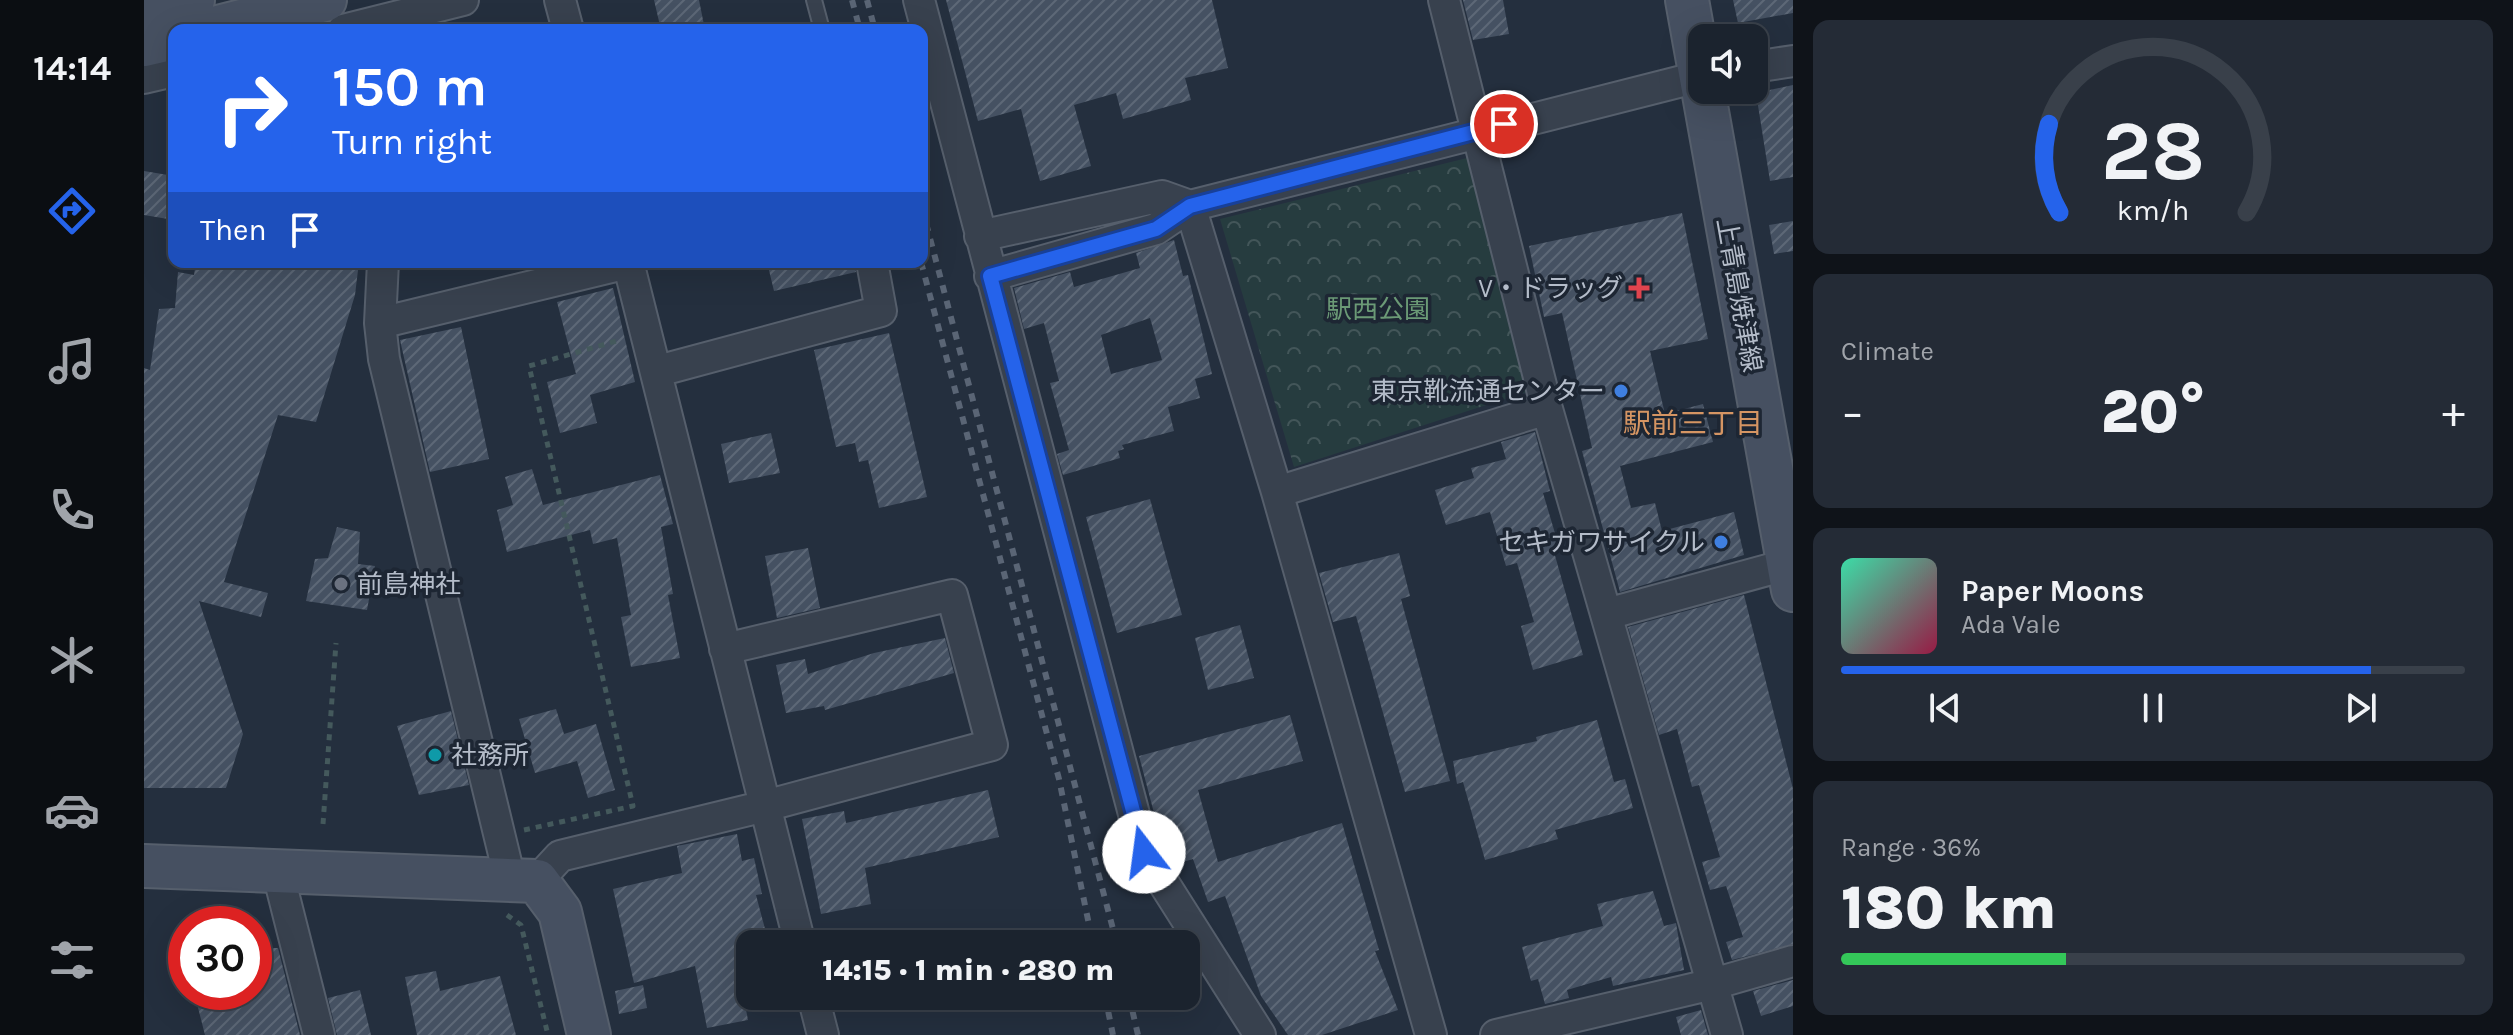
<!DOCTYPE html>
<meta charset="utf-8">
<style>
body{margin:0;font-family:Karla,"Noto Sans JP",sans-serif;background:#242b36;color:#f1f3f6;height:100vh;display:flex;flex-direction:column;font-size:30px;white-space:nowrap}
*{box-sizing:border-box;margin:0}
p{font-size:26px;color:#a0a4aa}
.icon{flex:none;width:44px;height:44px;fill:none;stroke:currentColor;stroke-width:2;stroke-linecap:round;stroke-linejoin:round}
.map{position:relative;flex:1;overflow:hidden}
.side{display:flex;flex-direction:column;gap:20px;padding:20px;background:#0f1319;width:720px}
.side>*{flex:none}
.top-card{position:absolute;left:24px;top:24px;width:760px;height:244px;border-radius:16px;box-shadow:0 8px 32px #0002,0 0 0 2px #39404a;background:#2563eb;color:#fff;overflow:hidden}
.buttons{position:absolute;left:1544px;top:24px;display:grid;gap:16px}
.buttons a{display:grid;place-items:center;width:80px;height:80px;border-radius:16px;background:#1b232e;box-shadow:0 8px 32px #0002,0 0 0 2px #39404a;font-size:40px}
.speed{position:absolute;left:24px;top:906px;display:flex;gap:16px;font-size:40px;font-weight:700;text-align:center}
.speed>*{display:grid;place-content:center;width:104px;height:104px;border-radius:50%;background:#1b232e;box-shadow:0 8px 32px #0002,0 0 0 2px #39404a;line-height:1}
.speed .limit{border:12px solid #d22;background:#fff;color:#111}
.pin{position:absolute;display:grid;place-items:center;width:68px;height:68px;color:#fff;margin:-34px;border:4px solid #fff;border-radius:50%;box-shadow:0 2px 8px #0007}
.me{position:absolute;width:88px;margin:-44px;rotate:345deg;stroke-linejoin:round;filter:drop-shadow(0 0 6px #0008)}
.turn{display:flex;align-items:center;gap:28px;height:168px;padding:0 32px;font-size:36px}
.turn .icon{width:104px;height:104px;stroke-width:2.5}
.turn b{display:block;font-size:56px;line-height:68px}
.then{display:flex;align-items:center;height:76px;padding:0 32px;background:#0003;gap:16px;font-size:30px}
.big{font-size:60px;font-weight:800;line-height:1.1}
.side .tile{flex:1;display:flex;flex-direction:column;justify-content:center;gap:12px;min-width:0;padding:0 28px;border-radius:16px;background:#242b36}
.side .dial{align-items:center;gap:0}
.dial svg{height:208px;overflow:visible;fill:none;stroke:#39404a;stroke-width:7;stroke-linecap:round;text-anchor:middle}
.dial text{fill:#f1f3f6;stroke:none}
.song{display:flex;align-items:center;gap:24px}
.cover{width:96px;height:96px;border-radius:12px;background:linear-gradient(135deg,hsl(160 70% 55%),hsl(340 70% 35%))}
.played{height:8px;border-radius:4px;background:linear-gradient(90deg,#2563eb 85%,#39404a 85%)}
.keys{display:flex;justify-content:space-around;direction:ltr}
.heat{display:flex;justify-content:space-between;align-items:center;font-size:44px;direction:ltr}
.charge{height:12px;border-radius:6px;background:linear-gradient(90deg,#34c759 36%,#39404a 0)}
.trip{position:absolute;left:592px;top:930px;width:464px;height:80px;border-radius:16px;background:#1b232e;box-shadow:0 8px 32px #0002,0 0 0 2px #39404a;font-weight:800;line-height:80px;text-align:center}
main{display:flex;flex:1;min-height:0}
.tab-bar{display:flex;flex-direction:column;width:144px;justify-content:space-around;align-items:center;background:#0b0e12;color:#a0a4aa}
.tab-bar .icon{width:56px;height:56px}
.tab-bar .current{color:#2563eb}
.tab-bar b{font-size:36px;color:#f1f3f6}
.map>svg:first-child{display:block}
</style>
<main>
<nav class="tab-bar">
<b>14:14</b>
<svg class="icon current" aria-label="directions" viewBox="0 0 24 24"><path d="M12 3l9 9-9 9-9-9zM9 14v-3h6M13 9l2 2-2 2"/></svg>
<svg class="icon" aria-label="music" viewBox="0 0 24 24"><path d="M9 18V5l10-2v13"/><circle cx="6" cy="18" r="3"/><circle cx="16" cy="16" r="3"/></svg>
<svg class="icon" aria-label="phone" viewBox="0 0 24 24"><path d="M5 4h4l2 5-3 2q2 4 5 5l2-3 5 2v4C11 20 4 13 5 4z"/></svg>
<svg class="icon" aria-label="climate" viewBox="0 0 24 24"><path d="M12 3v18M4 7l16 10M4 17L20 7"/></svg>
<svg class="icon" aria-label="car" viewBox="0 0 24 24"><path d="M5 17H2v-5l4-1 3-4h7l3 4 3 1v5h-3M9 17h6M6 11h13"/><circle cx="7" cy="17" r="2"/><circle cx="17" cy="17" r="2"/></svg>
<svg class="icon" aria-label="filters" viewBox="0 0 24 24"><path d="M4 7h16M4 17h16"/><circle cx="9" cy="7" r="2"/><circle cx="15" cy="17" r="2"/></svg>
</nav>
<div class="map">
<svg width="1649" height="1035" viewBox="0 0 1649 1035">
<defs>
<pattern id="park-crowns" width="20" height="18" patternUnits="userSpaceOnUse" patternTransform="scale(2)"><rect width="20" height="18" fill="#263c3f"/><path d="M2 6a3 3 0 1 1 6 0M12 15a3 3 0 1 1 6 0" fill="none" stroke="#435659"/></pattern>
<pattern id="building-hatch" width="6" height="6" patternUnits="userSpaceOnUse" patternTransform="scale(2)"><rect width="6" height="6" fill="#455162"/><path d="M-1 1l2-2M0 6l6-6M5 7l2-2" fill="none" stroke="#5d6877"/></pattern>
</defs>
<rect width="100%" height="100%" fill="#242f3e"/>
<path fill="url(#park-crowns)" d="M1323,158L1386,391L1150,467L1076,219Z"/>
<path fill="url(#building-hatch)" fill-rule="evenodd" d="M510,0H555L561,30H517Z
M802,0H1068L1084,68L1041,78L1047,100L979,119L972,93L930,105L947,166L896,181L877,109L834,121Z
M1319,0H1359L1365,34L1329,40Z
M1589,0H1649V13L1594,23Z
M1649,85V177L1626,181L1612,93Z
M0,171L30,176V220L0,215Z
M1538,213L1564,339L1506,351L1521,414L1559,404L1569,442L1476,466L1487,508L1511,503L1518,531L1590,512L1600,555L1476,592L1438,451L1448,448L1418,313L1400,317L1385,246Z
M1649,221V251L1630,254L1625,225Z
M1030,240L1039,276L1044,275L1068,374L1051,379L1056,398L1024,407L1030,431L978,445L980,449L974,451L976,458L919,475L913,454L925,450L906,383L915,381L900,323L880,329L870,288L926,272L930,287L996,268L992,253ZM1006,318L1018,360L967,374L957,335Z
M52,262H215L211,295L172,422L134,415L80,582L124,593L117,617L55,601L99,734L82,788H0V368L6,370L15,309L31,308L34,272L50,275Z
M623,262H710L712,272L630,291Z
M469,288L491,382L446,395L453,423L416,433L403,382L432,374L413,302Z
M317,327L345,459L286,472L256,340Z
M745,333L783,497L735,508L724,460L715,462L711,443L692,447L670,350Z
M1391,432L1406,491L1399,493L1416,550L1410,552L1439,655L1389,670L1377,626L1390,622L1373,563L1362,566L1346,512L1302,525L1291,490L1330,478L1327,468L1362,459L1357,442Z
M627,433L636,473L585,483L577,444Z
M388,469L399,505L516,475L529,524L517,527L529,594L524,595L536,658L487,667L477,617L487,615L473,538L449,544L446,530L363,552L353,510L369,505L361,477Z
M1006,499L1038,615L973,633L942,517Z
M193,527L216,532L214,564L231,566L223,610L162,601L171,559L184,558Z
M664,548L676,608L633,618L621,556Z
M1255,553L1266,596L1257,599L1306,781L1261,792L1212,616L1189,622L1175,573Z
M1600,595L1649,789V944L1588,960L1582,942L1599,937L1582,886L1566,890L1558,862L1576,857L1555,785L1548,787L1533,729L1515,735L1484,627Z
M1096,625L1110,678L1064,690L1051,638Z
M801,638L810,673L681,710L680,706L642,713L632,665L661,659L664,674L730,653Z
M412,709L420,734L452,724L471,790L444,798L433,761L391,773L375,719Z
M307,711L325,785L275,795L253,726Z
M1146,715L1159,761L1054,790L1074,862L1198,823L1235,950L1231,951L1254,1010L1178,1035H1144L1117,996L1081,896L1064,902L1049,859L1029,865L1020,851L995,756Z
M1453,720L1470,782L1481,779L1489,808L1411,830L1414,839L1341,860L1319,782L1313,784L1309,761L1393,741L1392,737Z
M844,790L855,837L721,868L727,904L677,914L658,819L700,811L702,823Z
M593,834L598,861L610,858L618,894L612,895L625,944H606V950L591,953L604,1020L563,1028L551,966L490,983L469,889L538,873L533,846Z
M1509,891L1520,926L1532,923L1540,970L1469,986L1467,977L1423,990L1425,998L1401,1004L1394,979L1387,981L1378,947L1459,926L1453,904Z
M110,948H134L156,1035H61L50,992H110Z
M292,971L296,991L356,976L372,1035H273L261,977Z
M1649,980V1006L1617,1016L1609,991Z
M499,985L503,1008L475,1014L471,991Z
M216,990L227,1035H193L184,998Z
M1557,1010L1564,1035H1537L1532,1017Z"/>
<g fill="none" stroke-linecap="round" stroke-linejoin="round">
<g stroke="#565f6c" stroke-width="18">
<path id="lane" d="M670,0L678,30"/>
</g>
<g stroke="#565f6c" stroke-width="34">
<path id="street" d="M416,0L424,30
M775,0L1000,852L1116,1035
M1300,0L1403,409L1583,1035
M199,30L319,0
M1610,67L1649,61
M0,78L30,71
M1046,206L1133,492L1287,1035
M836,236L1018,196L1046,206
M239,262L236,323L240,359L366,879
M484,262L656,944
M846,276L1012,229L1046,206L1558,76
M236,323L484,263
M514,371L737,311L728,262
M1133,492L1403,409
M1463,614L1649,563
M134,873L175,1035
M393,881L416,856L621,806L848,745L808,595L581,649
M669,996L679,1035
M1352,1035L1569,984L1649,961"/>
</g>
<g stroke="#565f6c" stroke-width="46">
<path id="secondary" d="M1543,0L1649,590
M0,13L49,0
M62,30L181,0
M0,45L30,38
M0,866L393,881L416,912L445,1035"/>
</g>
<path stroke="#44595c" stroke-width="5" stroke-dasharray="6 6" stroke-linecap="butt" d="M179,824L192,643
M380,830L489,806L385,366L476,340
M363,915L377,925L404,1035"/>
<use href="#lane" stroke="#38414e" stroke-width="14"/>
<use href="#street" stroke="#38414e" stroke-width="30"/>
<use href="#secondary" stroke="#465061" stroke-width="42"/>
<path stroke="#5a6575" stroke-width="6" stroke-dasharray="8 8" stroke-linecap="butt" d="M708,0L716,30
M723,0L731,30
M778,208L973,944
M777,262L915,779L949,944
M961,996L969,1035
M985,996L994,1035"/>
</g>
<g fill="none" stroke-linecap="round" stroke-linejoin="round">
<g stroke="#184099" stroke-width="20">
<path id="route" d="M1000,852L846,276L1012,229L1046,206L1360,124"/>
</g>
<use href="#route" stroke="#2563eb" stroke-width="14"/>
</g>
<path fill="#e0444e" stroke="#1d2633" stroke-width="3" d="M1491 276h8v8h8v8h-8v8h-8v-8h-8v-8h8z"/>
<g fill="#3f7fe0" stroke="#1d2633" stroke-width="3">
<circle cx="1477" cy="391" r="8"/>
<circle cx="1577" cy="542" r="8"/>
</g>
<circle fill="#6b7280" stroke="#1d2633" stroke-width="3" cx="197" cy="584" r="8"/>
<circle fill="#0f9aa8" stroke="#1d2633" stroke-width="3" cx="291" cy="755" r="8"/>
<g text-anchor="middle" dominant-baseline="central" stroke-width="7" stroke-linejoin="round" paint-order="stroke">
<g font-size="26" fill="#b4bcc9" stroke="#1d2633" text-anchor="end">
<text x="1479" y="288">V・ドラッグ</text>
<text x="1461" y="391">東京靴流通センター</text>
<text x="1561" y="542">セキガワサイクル</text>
<text x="213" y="584" text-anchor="start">前島神社</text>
<text x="307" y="755" text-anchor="start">社務所</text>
</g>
<g font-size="26" fill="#b4bcc9" stroke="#1d2633">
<text transform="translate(1595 295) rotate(80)">上青島焼津線</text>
</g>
<g font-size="26" fill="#6b9a76" stroke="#1d2633">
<text x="1234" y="309">駅西公園</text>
</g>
<g font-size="28" fill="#d59563" stroke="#1d2633">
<text x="1549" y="423">駅前三丁目</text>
</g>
</g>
</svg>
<div class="buttons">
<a><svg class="icon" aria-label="sound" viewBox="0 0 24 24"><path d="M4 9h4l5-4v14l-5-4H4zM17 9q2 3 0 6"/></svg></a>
</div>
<div class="speed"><div class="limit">30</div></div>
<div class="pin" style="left:1360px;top:124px;background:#d93025"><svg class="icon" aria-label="arrive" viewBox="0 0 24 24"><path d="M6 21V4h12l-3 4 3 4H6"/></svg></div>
<svg class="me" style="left:1000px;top:852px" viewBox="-20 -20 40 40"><circle r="19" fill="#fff"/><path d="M0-13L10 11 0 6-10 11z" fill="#2563eb"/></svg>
<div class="trip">14:15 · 1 min · 280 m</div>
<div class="top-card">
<div class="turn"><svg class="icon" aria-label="right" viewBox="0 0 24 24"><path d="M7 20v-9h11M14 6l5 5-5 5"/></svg><div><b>150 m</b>Turn right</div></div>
<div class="then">Then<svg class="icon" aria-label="arrive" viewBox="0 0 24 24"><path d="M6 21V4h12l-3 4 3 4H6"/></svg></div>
</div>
</div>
<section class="side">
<div class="tile dial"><svg viewBox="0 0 100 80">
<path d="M14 69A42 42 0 1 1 86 69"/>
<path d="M14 69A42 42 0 0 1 10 35" stroke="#2563eb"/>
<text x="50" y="56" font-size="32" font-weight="700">28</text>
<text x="50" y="72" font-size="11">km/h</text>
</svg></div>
<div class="tile"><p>Climate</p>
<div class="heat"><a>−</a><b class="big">20°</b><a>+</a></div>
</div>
<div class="tile">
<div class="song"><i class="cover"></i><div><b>Paper Moons</b><p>Ada Vale</p></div></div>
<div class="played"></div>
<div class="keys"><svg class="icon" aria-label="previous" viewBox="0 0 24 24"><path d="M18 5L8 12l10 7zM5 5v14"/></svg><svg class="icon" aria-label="pause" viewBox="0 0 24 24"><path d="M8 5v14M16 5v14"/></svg><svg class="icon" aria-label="next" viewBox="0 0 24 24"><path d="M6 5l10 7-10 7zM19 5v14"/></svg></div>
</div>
<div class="tile"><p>Range · 36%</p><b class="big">180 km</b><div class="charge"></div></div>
</section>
</main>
